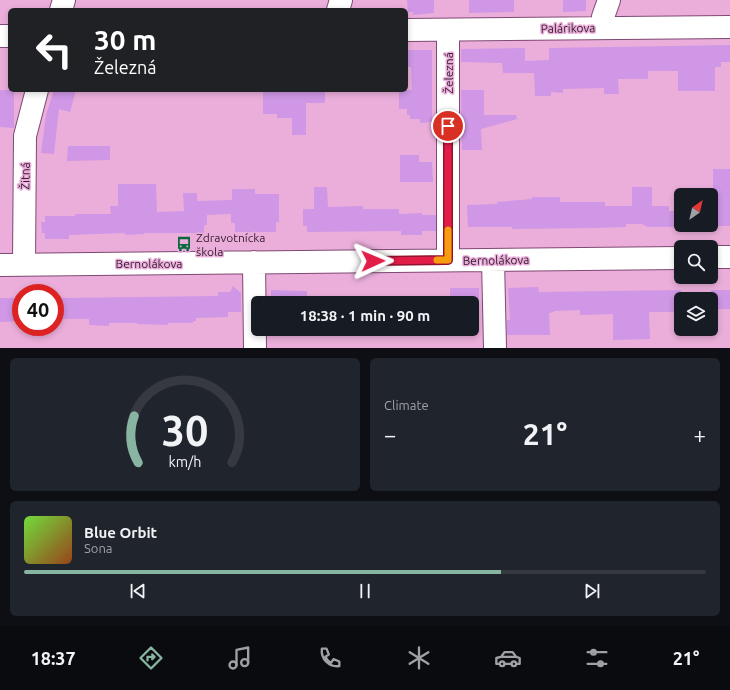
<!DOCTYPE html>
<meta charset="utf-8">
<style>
body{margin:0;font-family:Ubuntu,sans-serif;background:#20242c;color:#f1f3f6;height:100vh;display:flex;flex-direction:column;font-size:15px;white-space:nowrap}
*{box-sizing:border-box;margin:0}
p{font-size:13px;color:#9ea1a6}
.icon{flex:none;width:22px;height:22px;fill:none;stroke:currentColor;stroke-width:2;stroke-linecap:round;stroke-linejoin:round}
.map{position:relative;height:348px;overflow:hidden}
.panel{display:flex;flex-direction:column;gap:10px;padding:10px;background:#0d0f14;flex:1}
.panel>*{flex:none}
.hud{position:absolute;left:8px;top:8px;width:400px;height:84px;border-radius:6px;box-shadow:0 2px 6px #0003;background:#202124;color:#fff;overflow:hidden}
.needle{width:26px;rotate:34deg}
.controls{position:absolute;left:674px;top:188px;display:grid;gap:8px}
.controls a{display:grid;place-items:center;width:44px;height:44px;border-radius:6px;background:#171b24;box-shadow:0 2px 6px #0003;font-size:20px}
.speed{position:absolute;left:12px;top:284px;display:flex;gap:8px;font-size:20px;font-weight:700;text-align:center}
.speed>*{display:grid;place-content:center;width:52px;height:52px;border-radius:50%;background:#171b24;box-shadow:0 2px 6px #0003;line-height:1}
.speed .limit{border:6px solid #d22;background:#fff;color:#111}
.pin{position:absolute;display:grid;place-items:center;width:34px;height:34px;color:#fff;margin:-17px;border:2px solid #fff;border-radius:50%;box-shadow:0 1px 4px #0007}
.me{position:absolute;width:44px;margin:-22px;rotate:89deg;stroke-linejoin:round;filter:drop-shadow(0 0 3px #0008)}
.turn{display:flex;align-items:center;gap:14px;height:84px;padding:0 20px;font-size:18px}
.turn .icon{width:52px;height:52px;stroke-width:2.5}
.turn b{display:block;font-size:28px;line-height:34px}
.big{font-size:30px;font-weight:700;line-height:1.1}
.panel .card{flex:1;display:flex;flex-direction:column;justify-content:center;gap:6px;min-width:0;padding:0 14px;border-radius:6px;background:#20242c}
.panel .dial{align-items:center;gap:0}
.dial svg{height:104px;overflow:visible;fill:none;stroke:#363941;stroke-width:7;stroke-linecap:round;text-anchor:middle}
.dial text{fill:#f1f3f6;stroke:none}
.song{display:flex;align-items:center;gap:12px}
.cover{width:48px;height:48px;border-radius:6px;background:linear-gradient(135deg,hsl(100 70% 55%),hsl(20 70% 35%))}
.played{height:4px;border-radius:2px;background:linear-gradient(90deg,#88b4a2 70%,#363941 70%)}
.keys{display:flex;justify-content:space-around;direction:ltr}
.heat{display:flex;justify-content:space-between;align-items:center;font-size:22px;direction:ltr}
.panel .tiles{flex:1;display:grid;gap:10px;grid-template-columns:1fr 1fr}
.card:last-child{grid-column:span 2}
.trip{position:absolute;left:251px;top:296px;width:228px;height:40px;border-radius:6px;background:#171b24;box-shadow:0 2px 6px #0003;font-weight:700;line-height:40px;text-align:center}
.menu{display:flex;height:64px;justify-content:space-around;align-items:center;background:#090b0e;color:#9ea1a6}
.menu .icon{width:28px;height:28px}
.menu .current{color:#88b4a2}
.menu b{font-size:18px;color:#f1f3f6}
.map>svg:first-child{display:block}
</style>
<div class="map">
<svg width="730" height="348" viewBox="0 0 730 348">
<rect width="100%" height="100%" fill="#ebaedb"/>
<path fill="#cf97e5" d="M407,0H434V13L413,15V12H408Z
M469,0H514V12L469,13Z
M563,0H586V11L563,12Z
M730,45V62H721V67H715V91H678V71H648V79H618L619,94H604V88L563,89V93L551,92V96H535L534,73H503L502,63L461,62V49L525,48V61L549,60V48Z
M406,50H432V122L420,123V119H410V115H407V109H399V90H412L411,67H406Z
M0,90H14V128L0,127Z
M54,90H76L70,112L59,109L54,154L41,153L46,115Z
M263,90H325V103H306V135H292V118H277V114H263Z
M461,90H484V115H516L517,119L481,129L482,150H462Z
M68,146H110V160L67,161Z
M400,155H419V162H432L433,182H400Z
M713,169H730V226H713Z
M118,184H156L157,212L184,211L183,193H197V201L232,200V189H255V194H279V222H276V232H235V223H231V214L207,215V225H204V233H144V234L125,235V233L69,235V239H45V233H42L41,222H45V216H75V214H111L110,206H118Z
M314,187H327L328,207L363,206V209H399V214L422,213V215H436V231H422V235H401V231L307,232V226H303V209H314Z
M632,187H652V206H669V211H681V227H648L642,224H626V227L594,228L512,229V227H468L467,205L497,204V202L532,199V197H560V202H605V206H632Z
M233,286L241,293V312H228V317L196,318V321H193V323H168V325L137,324V323H109V326L89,325V319H62L61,298L218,296V292H230Z
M538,287L539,292L681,290V310H676V312H649L650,339L613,340V314L580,315V310L554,311V312L549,313L550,335H507V320H510L508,288Z
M450,288H479V303H450Z
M271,290L307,291V303H271Z
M711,290H730V309H711Z
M0,298H14V306H17V309H19L20,321L0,322Z"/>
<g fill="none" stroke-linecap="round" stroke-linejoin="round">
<g stroke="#7e4972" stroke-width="24">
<path id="minor" d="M61,10L64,0
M338,10L341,0
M602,28L603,17L609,0
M406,30L730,27
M448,30V260
M0,36H10
M711,257H730
M493,260L495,348
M254,262L255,348
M24,264L25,136L37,90
M0,265L681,258"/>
</g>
<use href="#minor" stroke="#fff" stroke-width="22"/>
</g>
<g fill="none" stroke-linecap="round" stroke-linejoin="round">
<g stroke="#92132f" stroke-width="10">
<path id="route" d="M373,261L448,260V126"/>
</g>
<use href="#route" stroke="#e11d48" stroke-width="7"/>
<path stroke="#f59e0b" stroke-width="7" d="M437,260H448V230"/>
</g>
<defs>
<g id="bus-bare" transform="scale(1.2)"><path d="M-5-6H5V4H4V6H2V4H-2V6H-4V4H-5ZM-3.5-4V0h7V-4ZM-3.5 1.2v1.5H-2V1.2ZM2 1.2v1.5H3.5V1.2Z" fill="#07683c" stroke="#ebaedb" stroke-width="2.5" paint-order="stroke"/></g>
</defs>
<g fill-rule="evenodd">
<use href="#bus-bare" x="184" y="244"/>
</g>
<g text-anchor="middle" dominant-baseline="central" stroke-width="3" stroke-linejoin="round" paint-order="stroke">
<g font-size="12" fill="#372031" stroke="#ebaedb">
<text transform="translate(568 28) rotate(-1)">Palárikova</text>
<text transform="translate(448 73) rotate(-90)">Železná</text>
<text transform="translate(25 176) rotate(-89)">Žitná</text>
<text transform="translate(496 260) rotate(-1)">Bernolákova</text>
<text x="149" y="263">Bernolákova</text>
</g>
<g font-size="12" fill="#372031" stroke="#ebaedb" text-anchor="start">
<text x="196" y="237">Zdravotnícka<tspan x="196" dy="14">škola</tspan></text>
</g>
</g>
</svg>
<div class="controls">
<a><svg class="needle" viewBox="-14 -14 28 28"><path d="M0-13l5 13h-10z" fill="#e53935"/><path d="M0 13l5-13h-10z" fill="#9ea1a6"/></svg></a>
<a><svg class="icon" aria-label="search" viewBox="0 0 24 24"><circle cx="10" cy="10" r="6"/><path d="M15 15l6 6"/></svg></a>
<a><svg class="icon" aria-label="layers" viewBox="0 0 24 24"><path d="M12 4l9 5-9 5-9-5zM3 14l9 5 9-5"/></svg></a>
</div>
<div class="speed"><div class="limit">40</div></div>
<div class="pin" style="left:448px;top:126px;background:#d93025"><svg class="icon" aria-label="arrive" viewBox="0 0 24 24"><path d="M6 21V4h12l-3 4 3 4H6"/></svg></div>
<svg class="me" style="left:373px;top:261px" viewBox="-20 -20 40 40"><path d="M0-17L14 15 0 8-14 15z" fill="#e11d48" stroke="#fff" stroke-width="4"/></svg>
<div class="trip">18:38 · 1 min · 90 m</div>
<div class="hud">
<div class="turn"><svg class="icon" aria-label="left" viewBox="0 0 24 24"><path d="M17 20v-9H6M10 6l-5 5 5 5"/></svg><div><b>30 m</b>Železná</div></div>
</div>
</div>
<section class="panel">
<div class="tiles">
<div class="card dial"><svg viewBox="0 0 100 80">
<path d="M14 69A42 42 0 1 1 86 69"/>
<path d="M14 69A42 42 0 0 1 11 33" stroke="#88b4a2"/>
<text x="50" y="56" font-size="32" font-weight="700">30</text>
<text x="50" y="72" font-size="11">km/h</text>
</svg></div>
<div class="card"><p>Climate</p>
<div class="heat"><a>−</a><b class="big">21°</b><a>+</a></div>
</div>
<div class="card">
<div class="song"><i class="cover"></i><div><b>Blue Orbit</b><p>Sona</p></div></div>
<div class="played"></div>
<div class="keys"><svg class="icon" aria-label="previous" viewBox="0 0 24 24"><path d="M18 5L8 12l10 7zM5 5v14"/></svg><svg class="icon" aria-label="pause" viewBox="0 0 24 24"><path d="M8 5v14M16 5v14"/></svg><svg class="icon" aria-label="next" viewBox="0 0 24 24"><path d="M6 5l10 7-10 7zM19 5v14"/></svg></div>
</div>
</div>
</section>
<nav class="menu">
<b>18:37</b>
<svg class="icon current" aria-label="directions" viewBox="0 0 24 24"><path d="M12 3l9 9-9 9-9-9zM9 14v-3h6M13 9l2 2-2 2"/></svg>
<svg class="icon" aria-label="music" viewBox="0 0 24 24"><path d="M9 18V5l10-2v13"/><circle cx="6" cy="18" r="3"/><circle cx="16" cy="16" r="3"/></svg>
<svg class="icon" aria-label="phone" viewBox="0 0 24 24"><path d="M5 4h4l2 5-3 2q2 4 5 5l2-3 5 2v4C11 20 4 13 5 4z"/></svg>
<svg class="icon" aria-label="climate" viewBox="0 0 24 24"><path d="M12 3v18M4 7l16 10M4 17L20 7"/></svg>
<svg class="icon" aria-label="car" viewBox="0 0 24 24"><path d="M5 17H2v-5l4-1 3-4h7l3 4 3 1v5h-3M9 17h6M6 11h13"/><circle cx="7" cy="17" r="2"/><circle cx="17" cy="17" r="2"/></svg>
<svg class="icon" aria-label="filters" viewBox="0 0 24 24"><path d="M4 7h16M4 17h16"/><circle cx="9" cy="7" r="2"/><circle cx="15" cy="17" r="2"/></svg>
<b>21°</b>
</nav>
